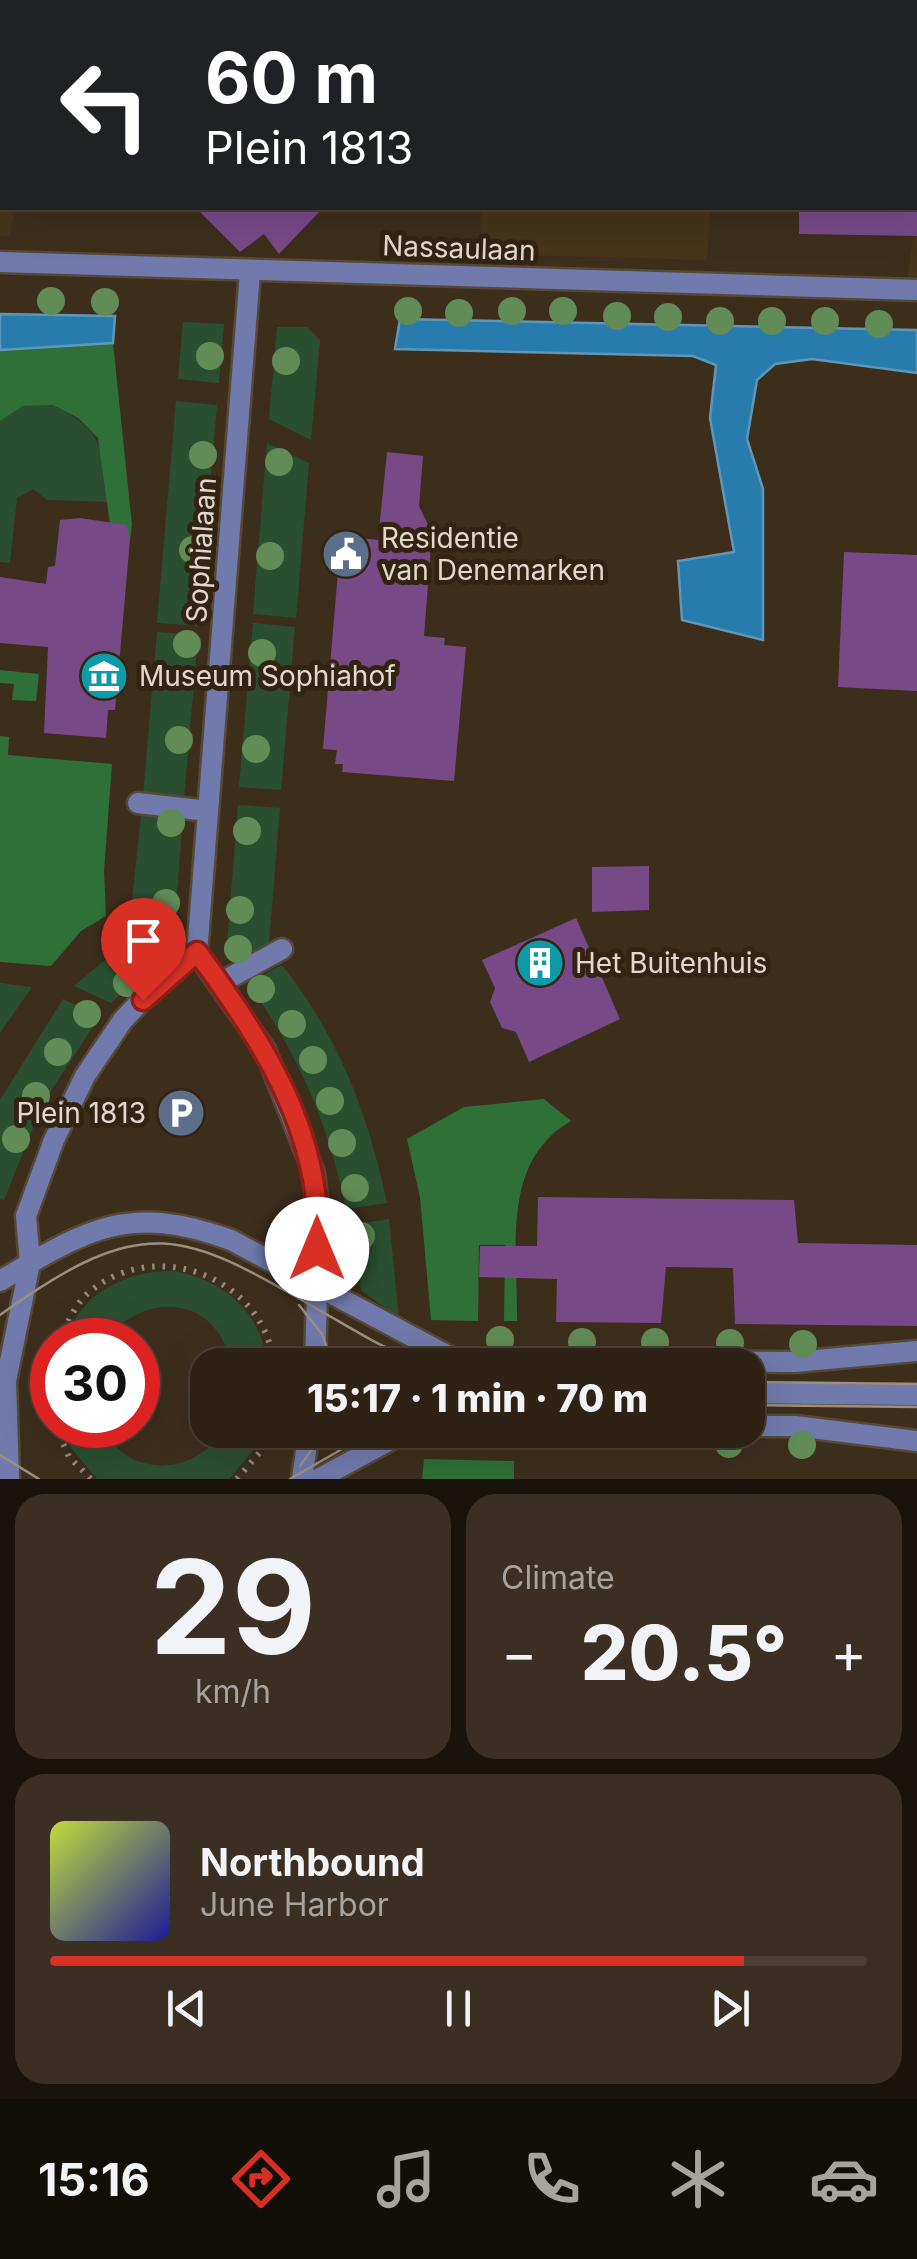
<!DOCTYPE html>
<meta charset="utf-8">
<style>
body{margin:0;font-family:Inter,sans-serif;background:#3a2f22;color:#f1f3f6;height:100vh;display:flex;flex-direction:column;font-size:38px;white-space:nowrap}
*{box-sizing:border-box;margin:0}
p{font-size:32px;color:#a7a4a0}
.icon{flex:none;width:55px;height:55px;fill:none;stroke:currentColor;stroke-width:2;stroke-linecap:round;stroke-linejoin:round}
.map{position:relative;height:1479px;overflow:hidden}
.details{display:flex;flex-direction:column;gap:15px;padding:15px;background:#19130c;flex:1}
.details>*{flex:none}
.guide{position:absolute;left:0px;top:0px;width:918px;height:210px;box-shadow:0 10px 40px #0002,0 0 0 2px #493f34;background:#202124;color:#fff;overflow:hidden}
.speed{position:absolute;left:30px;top:1318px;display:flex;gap:20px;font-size:50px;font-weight:700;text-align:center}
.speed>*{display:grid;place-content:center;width:130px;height:130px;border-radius:50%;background:#2e2215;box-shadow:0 10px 40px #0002,0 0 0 2px #493f34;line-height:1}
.speed .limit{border:15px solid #d22;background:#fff;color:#111}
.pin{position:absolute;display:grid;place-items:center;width:85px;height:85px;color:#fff;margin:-102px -42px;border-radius:50% 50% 50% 0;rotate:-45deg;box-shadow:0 0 10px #0007}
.pin .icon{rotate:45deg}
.me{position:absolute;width:110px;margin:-55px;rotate:0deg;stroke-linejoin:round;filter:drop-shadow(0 0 8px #0008)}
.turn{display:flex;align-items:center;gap:35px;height:210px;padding:0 40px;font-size:45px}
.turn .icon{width:130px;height:130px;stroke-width:2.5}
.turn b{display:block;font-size:70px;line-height:85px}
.big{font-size:75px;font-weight:800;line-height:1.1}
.details .tile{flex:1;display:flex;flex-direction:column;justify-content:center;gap:15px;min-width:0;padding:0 35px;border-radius:30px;background:#3a2f22}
.details .dial{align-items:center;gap:0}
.dial b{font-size:130px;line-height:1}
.song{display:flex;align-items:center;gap:30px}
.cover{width:120px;height:120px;border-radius:15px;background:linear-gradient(135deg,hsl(70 70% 55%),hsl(240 70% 35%))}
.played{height:10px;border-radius:5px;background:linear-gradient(90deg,#d93025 85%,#493f34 85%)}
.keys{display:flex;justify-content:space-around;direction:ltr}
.heat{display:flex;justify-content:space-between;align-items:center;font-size:55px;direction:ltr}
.details .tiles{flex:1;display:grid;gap:15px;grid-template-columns:1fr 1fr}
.tile:last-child{grid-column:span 2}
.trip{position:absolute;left:190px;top:1348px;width:575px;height:100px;border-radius:30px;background:#2e2215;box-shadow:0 10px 40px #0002,0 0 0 2px #493f34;font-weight:800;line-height:100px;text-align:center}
.tab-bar{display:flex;height:160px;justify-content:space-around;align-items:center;background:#120e08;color:#a7a4a0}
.tab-bar .icon{width:70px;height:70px}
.tab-bar .on{color:#d93025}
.tab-bar b{font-size:45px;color:#f1f3f6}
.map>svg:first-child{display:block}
</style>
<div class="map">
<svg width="917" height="1479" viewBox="0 0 917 1479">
<rect width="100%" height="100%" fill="#3d2e1c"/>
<path fill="#46341b" d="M0,0H11L2,2V208H10L14,216L9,236L0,235Z
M916,13L917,289H906L913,238L911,208H915Z
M481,208H710L707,260L480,254Z"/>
<path fill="#2a4f2f" d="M183,322L224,324L219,383L178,379Z
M277,327H307L320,340L311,440L269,419Z
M176,401L217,405L198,626L157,623Z
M53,405C107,434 100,446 108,502L47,500L33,489L17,498L10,563L0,562V421L23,406Z
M267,443L309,463L296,618L253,614Z
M253,623L295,627L281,790L239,787Z
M157,632L198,635L184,798L143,796Z
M238,805L280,808L269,943L234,961L227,944Z
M141,815L183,817L173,943L153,965L128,938Z
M123,945L147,971L111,1003L74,986Z
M282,965C339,1037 368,1114 387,1203L346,1209C329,1124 298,1054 248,983Z
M0,983L32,987L0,1033Z
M63,999L100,1016L43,1103L4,1200L0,1199V1100Z
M389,1219L399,1318L361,1290L349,1225Z
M175,1271C224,1281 263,1313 267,1365H231C218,1295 146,1290 105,1340H65C81,1292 128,1270 175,1271Z
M63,1425H100C125,1477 193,1479 223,1430H262L251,1453L229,1479H97L71,1448Z"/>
<path fill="#2e7038" d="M113,343L132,525L130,540L110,524L98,438L78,418L53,405L23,406L0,421V350Z
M0,670L39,674L36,701L12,700L14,684L0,683Z
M0,736L9,737L8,755L112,764L104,871L106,916L81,931L51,966L0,962Z
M544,1099L571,1121C500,1162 518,1249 517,1321H504L505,1245H479L478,1321L431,1320L420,1197L407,1139L464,1107Z
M424,1459L514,1461V1479H422Z"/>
<path fill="#287bad" stroke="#6097b7" stroke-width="2.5" d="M0,314L115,316L113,343L0,350Z
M400,319L917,330V373L812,359L775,364L757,380L747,439L763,489V640L682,620L678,561L734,552L710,418L716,365L693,356L395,349Z"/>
<path fill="#774987" d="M196,208H323L279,254L264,234L240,252Z
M799,208H917V236L799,234Z
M387,452L423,456L419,506L432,533L424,636L445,638L444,645L466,647L454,781L342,772L343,764H335L337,750L323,749L341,536L378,540Z
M80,518L127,525L130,540L115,710H108L106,738L44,733L48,647L0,643V577L46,584L48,567L55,566L60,520Z
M844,552L917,555V691L838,687Z
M649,866V910L592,912V867Z
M576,918L620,1019L529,1062L516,1032L502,1028L490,1002L495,988L482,960Z
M538,1197L794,1200L798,1243L917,1245V1326L735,1324L733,1268L666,1267L661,1323L556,1322L557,1279L479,1277L480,1246H537Z"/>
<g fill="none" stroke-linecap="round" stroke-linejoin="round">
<g stroke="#574938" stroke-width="25">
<path id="service" d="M138,803L208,811
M220,983L282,949
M748,1393L917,1395"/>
</g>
<g stroke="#574938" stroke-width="25">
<path id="minor" d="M0,262L917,290
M197,953L250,272
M0,1281C88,1228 129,1203 231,1240L456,1360L794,1362L917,1351
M748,1426H795L917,1441
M9,1479L6,1381L30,1263L26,1216L54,1140L85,1076L123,1020L162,979L197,953L265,1050L314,1173L319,1217L315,1365
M302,1479L309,1430
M318,1479L409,1430"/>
</g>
<path stroke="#968a7c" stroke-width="6" stroke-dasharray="2.5 8" stroke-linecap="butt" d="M45,0V2
M59,1340C67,1325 74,1306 87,1294C155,1234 265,1278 274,1365
M52,1371V1416
M34,1380L52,1379
M55,1425L69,1457L91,1479
M237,1479L265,1446L270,1430"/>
<use href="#service" stroke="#707aac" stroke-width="20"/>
<use href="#minor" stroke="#707aac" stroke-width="20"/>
<path stroke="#9b8f81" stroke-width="2.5" d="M299,1305L322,1334L333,1365
M0,1315C150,1207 184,1232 333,1318C364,1336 395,1355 430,1365
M748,1382L917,1384
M748,1405L917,1407
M0,1455L39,1479
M300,1466L326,1430
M290,1479L375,1430"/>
</g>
<g fill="#618b57">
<circle cx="51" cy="301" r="14"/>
<circle cx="105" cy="302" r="14"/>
<circle cx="408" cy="311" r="14"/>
<circle cx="512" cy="311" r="14"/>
<circle cx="563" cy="311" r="14"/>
<circle cx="459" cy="313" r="14"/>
<circle cx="617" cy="316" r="14"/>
<circle cx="668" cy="317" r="14"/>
<circle cx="720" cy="321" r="14"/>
<circle cx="772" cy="321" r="14"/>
<circle cx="825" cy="321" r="14"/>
<circle cx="879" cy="324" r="14"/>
<circle cx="210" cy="356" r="14"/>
<circle cx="286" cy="361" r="14"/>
<circle cx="203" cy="455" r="14"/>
<circle cx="279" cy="462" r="14"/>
<circle cx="193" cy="550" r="14"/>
<circle cx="270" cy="556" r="14"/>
<circle cx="187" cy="644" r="14"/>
<circle cx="262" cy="653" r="14"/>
<circle cx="179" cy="740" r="14"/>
<circle cx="256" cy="749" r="14"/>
<circle cx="171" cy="823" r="14"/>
<circle cx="247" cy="831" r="14"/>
<circle cx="166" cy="903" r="14"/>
<circle cx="240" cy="910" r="14"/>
<circle cx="162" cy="948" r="14"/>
<circle cx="238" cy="949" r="14"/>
<circle cx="127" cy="983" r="14"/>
<circle cx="261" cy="989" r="14"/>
<circle cx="87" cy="1014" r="14"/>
<circle cx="292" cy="1024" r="14"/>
<circle cx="58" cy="1052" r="14"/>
<circle cx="313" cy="1060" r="14"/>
<circle cx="36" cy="1096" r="14"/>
<circle cx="330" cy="1101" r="14"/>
<circle cx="16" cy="1139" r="14"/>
<circle cx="342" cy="1143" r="14"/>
<circle cx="355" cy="1188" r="14"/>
<circle cx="361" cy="1236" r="14"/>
<circle cx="500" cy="1340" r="14"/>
<circle cx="582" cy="1342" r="14"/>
<circle cx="655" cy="1342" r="14"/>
<circle cx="730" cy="1343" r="14"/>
<circle cx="803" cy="1344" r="14"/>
<circle cx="729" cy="1444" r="14"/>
<circle cx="802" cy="1445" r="14"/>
</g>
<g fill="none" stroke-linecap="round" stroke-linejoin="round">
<g stroke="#8d1f18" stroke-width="25">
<path id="route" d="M143,1000L197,952C262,1039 325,1137 317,1249"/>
</g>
<use href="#route" stroke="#d93025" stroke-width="18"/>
</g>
<defs>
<g id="civic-disc" transform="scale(2.5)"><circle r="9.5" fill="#5c6f8a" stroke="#332412"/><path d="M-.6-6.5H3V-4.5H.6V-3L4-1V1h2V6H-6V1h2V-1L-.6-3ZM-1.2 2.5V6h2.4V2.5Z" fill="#fff"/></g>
<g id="museum-disc" transform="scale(2.5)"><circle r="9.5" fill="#0f9aa8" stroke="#332412"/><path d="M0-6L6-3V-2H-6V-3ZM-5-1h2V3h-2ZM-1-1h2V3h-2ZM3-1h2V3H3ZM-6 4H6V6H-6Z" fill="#fff"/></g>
<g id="building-disc" transform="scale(2.5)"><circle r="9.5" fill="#0f9aa8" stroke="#332412"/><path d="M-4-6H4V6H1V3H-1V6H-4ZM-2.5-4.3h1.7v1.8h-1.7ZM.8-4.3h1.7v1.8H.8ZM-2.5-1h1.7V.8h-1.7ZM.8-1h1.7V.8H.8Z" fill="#fff"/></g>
<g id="parking-disc" transform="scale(2.5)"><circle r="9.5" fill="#5c6f8a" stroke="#332412"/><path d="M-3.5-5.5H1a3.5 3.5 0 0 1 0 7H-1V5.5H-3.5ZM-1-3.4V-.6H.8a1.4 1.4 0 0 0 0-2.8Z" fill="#fff"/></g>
</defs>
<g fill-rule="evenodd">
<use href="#civic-disc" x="346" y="554"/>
<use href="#museum-disc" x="104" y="676"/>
<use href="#building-disc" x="540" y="963"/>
<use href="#parking-disc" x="181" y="1113"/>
</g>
<g text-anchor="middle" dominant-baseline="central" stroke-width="10" stroke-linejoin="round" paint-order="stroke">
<g font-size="28" fill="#e2d9ce" stroke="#332412">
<text transform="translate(459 248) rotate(2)">Nassaulaan</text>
<text transform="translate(201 550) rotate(-86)">Sophialaan</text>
</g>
<g font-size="28" fill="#e2d9ce" stroke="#332412" text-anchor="start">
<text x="381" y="538">Residentie<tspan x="381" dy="32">van Denemarken</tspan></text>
<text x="139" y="676">Museum Sophiahof</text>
<text x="575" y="963">Het Buitenhuis</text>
<text x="146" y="1113" text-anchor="end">Plein 1813</text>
</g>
</g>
</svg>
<div class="speed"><div class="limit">30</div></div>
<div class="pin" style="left:143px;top:1000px;background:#d93025"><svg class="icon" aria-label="arrive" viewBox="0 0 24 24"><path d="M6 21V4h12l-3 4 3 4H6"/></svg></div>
<svg class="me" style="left:317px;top:1249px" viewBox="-20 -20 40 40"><circle r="19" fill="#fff"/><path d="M0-13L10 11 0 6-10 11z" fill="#d93025"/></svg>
<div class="trip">15:17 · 1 min · 70 m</div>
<div class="guide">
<div class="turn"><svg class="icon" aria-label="left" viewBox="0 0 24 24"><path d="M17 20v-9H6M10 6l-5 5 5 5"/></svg><div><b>60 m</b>Plein 1813</div></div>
</div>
</div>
<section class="details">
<div class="tiles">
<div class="tile dial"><b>29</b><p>km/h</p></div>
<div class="tile"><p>Climate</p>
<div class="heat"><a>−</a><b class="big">20.5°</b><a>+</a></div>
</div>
<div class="tile">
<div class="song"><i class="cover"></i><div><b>Northbound</b><p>June Harbor</p></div></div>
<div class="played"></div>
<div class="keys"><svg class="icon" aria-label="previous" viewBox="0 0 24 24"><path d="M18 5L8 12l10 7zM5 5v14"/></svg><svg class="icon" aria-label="pause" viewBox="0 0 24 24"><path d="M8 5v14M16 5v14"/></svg><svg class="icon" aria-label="next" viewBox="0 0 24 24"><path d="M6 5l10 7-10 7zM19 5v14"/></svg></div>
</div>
</div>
</section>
<nav class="tab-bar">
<b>15:16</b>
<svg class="icon on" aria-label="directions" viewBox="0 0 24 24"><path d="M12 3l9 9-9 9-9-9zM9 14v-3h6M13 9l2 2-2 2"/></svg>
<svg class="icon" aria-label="music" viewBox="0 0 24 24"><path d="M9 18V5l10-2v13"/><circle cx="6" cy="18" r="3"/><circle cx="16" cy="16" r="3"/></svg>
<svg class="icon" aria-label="phone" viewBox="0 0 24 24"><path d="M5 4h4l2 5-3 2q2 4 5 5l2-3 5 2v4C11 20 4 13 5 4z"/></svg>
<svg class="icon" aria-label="climate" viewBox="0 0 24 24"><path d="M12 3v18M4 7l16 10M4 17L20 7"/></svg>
<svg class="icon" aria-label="car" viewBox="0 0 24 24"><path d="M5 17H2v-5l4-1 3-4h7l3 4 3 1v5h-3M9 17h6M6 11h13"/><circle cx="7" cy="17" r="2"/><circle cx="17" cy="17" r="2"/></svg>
</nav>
